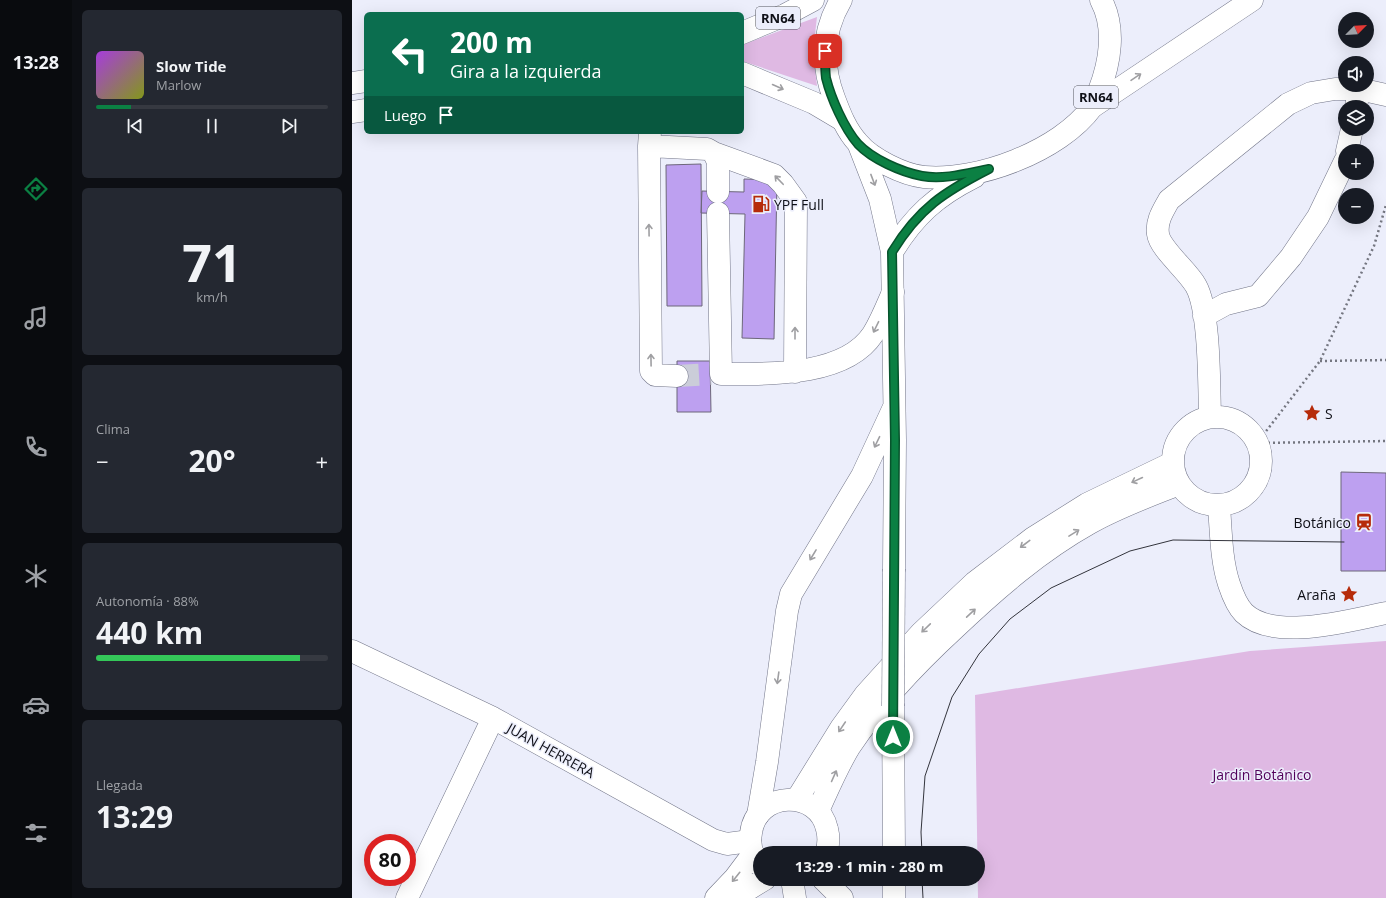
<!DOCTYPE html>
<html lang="es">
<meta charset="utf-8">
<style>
body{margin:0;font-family:"Open Sans",sans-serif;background:#242831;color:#f1f3f6;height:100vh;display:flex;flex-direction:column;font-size:15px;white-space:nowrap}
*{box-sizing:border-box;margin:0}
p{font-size:13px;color:#9ea1a6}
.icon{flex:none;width:22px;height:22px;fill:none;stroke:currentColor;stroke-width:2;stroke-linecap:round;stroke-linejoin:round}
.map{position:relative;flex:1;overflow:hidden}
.sheet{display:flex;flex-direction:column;gap:10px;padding:10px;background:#0d0f14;width:280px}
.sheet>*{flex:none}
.top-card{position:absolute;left:12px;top:12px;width:380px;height:122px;border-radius:6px;box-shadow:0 4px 16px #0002;background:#0b6e4f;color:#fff;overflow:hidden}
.needle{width:26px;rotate:66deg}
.fabs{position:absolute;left:986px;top:12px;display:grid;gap:8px}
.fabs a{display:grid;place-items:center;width:36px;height:36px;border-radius:50%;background:#171b24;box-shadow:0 4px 16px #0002;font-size:20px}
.speed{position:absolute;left:12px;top:834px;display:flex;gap:8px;font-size:20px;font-weight:700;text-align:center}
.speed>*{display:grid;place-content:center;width:52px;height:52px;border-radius:50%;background:#171b24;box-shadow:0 4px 16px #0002;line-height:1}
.speed .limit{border:6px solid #d22;background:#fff;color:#111}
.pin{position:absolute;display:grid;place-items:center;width:34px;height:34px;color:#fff;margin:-17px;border-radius:8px;box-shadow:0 2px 6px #0006}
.me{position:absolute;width:44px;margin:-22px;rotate:0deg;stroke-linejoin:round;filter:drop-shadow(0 0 3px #0008)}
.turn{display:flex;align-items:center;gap:14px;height:84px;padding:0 20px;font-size:18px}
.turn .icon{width:52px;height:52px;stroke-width:2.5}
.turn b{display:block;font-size:28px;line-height:34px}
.then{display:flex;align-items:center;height:38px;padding:0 20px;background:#0003;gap:8px;font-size:15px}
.big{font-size:30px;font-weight:700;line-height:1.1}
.sheet .widget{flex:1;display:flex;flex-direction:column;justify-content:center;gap:6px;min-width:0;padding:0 14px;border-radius:6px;background:#242831}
.sheet .dial{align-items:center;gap:0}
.dial b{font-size:52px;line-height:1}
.song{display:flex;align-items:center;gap:12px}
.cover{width:48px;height:48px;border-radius:6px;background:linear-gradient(135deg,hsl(280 70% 55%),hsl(70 70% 35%))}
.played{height:4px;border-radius:2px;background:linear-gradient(90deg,#0b8043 15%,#363941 15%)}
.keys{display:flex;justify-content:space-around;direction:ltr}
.heat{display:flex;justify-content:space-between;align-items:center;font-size:22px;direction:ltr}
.charge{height:6px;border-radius:3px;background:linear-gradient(90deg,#34c759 88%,#363941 0)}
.trip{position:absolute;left:401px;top:846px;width:232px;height:40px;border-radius:20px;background:#171b24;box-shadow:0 4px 16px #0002;font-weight:700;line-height:40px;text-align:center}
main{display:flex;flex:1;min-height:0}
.tab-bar{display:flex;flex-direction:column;width:72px;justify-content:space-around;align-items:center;background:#090b0e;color:#9ea1a6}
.tab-bar .icon{width:28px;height:28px}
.tab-bar .selected{color:#0b8043}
.tab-bar b{font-size:18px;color:#f1f3f6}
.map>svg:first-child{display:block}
</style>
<main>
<nav class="tab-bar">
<b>13:28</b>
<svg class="icon selected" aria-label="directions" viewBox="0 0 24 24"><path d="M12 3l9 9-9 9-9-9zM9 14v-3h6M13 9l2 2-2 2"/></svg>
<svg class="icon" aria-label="music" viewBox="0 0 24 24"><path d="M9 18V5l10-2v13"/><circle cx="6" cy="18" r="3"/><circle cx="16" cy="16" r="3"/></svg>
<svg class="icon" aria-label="phone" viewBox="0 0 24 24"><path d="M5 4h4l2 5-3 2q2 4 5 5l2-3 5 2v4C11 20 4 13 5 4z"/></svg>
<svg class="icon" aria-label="climate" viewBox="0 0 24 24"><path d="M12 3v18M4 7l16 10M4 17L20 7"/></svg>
<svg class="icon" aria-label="car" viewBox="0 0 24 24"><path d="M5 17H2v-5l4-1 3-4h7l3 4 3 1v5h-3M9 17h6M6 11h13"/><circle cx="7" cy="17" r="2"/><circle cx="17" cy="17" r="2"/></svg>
<svg class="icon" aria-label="filters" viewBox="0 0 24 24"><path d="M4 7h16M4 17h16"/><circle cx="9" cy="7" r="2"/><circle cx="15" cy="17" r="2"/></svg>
</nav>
<section class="sheet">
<div class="widget">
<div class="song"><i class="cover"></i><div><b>Slow Tide</b><p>Marlow</p></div></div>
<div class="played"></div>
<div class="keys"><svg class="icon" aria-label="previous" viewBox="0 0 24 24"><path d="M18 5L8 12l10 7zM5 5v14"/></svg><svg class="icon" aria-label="pause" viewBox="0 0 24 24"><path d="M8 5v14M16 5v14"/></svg><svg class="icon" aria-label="next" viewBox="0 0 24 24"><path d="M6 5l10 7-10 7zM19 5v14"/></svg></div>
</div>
<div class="widget dial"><b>71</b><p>km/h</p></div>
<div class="widget"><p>Clima</p>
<div class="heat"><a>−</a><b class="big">20°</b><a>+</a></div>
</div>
<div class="widget"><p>Autonomía · 88%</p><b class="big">440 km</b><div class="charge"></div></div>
<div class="widget"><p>Llegada</p><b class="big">13:29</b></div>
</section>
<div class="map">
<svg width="1034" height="898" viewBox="0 0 1034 898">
<rect width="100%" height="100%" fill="#eceefb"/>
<path fill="#dfb9e3" d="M465,17L461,51L465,86L390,61V45Z
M1034,641V898H626L623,695L898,651Z"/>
<path fill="#bda0f0" stroke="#6d677a" d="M349,164L350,306H315L314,165Z
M392,179L425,180L422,339L390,338L393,214L349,213L350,191L392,192Z
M325,361H358L359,412H325Z
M989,472L1034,473V571H989Z"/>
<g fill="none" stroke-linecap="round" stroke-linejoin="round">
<path stroke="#cbcdd9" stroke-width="22" stroke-dasharray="22 11" stroke-linecap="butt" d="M325,376L359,374"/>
<g stroke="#727588" stroke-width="23">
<path id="minor" d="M1004,107L1007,89
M298,132L297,146L355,149L362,153L366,162V192
M297,146L299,371L303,375L325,376
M995,151L1000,129
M362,153L422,175L431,184L444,202L443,372
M366,213L369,374C415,374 493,377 521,334C529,321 535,306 541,292
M852,316L874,304L906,296L939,257L966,217L993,161
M858,417C857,385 858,311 844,286C836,271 808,249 806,234C804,221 811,211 817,200L936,104L959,93L983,89H1007L1034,95
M0,651L141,718L361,840L375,844L398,841
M440,879L443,898
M55,898L141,718"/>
</g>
<g stroke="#727588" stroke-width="23">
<path id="major" d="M390,33L433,15L461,0
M390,73L462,103L489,119
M0,83L14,81
M740,107L900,0
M0,112L14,110
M821 461a44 44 0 1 1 88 0a44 44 0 1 1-88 0Z
M867,506C869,531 869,560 877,584C880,593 885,606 892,613C922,642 998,620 1034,613
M445,799L489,728L513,695L570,632L622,583L681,538L735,504L820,463
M466,811C476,789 485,767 498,746C527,703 564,664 602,629C644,589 688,551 738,523C766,507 797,496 827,484
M408,864C400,856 397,844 399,833C404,791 466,788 475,829C477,837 477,845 474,853
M364,898L383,878L401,854
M382,898L413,879"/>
</g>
<g stroke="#727588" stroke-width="23">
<path id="highway" d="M489,0C470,32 469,64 482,98C488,114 494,130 506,143C519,159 552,175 572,177C625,182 708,151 740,107C743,103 745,96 747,91C758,63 764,28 749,0
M507,145L528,199L540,252L543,440L542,569
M540,252C562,216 584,196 622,177
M541,706L542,853
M406,815L415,762L435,611L439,594L510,476L542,407
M471,879L490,898
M542,879V898"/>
</g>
<path stroke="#747680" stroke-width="2.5" stroke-dasharray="2 3" stroke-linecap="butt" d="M968,361L1034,360
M905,443L968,361L1022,246L1034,205
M906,443L1034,441"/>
<use href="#minor" stroke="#fff" stroke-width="22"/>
<use href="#major" stroke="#fff" stroke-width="22"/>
<use href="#highway" stroke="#fff" stroke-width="22"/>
<path stroke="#33343c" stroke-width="1" d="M570,853L569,832L573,776L600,697L627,654L658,619L699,588L778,551L821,540L992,542
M570,879L571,898"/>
<g stroke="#727588" stroke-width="23" stroke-linecap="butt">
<path id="highway-bridge" d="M541,706L542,569"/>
</g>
<use href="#highway-bridge" stroke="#fff" stroke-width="22"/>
</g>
<defs><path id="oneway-shaft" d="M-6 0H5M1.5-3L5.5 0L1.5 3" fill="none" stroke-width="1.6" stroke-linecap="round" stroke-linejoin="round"/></defs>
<g stroke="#9f9fa2">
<use href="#oneway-shaft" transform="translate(784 77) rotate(-34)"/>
<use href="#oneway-shaft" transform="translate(426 87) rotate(24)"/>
<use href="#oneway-shaft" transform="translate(427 180) rotate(-134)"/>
<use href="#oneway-shaft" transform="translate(521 180) rotate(69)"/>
<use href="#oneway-shaft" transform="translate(297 230) rotate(-91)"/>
<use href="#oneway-shaft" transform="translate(524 327) rotate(116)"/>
<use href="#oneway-shaft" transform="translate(443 333) rotate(-90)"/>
<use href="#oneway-shaft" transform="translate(299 360) rotate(-91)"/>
<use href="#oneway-shaft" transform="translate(525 442) rotate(116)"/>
<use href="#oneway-shaft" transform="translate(785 480) rotate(155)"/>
<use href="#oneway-shaft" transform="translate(722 533) rotate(-32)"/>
<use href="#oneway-shaft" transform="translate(673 544) rotate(143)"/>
<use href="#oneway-shaft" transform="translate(461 555) rotate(121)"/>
<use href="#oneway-shaft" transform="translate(619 613) rotate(-43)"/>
<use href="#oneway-shaft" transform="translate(574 628) rotate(136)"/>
<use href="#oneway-shaft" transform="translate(426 678) rotate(98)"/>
<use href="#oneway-shaft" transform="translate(490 727) rotate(124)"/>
<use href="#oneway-shaft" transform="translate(482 776) rotate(-66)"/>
<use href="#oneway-shaft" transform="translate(384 877) rotate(129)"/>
</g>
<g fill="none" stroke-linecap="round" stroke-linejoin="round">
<g stroke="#07532c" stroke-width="10">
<path id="route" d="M473,51C473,59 473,70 474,78C479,98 492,128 506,144C520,159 549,172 570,176C592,180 616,173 637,169C592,192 567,208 540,252L543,440L541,737"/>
</g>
<use href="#route" stroke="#0b8043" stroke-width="7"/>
</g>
<defs>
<g id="fuel-bare" transform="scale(1.38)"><path d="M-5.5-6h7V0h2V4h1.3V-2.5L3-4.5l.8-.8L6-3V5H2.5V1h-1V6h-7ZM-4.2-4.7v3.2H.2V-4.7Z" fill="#b62b0a" stroke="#eceefb" stroke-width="2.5" paint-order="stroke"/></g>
<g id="sight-bare" transform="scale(1.38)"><path d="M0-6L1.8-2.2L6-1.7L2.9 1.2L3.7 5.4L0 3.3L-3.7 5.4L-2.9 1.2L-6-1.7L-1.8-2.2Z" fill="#b62b0a" stroke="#eceefb" stroke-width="2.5" paint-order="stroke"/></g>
<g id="station-bare" transform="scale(1.38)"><path d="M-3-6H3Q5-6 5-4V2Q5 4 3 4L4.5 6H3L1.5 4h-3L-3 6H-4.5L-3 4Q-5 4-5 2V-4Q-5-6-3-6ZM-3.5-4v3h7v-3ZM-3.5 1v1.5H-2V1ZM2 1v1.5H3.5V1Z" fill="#b62b0a" stroke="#eceefb" stroke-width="2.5" paint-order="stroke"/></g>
</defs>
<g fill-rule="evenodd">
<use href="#fuel-bare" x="409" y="204"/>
<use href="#sight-bare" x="960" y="413"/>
<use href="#station-bare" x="1012" y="522"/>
<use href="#sight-bare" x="997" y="594"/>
</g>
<g text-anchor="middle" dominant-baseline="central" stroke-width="3" stroke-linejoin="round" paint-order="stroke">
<g fill="#eceefb" stroke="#51525b" stroke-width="1">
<rect x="404" y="7" width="44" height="22" rx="3"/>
<rect x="722" y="86" width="44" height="22" rx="3"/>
</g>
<g font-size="13" font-weight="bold" fill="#0e0f16">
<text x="426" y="18">RN64</text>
<text x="744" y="97">RN64</text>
</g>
<g font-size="14" fill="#0e0f16" stroke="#eceefb" text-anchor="start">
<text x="422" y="204">YPF Full</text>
<text x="973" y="413">S</text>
<text x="999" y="522" text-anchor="end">Botánico</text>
<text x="984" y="594" text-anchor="end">Araña</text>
</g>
<g font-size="14" fill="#0e0f16" stroke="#eceefb">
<text transform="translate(199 750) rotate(29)">JUAN HERRERA</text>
</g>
<g font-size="14" fill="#52015a" stroke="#eceefb">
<text x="910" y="774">Jardín Botánico</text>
</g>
</g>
</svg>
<div class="fabs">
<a><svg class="needle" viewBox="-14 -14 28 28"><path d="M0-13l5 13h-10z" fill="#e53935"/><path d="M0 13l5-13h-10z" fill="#9ea1a6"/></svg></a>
<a><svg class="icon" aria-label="sound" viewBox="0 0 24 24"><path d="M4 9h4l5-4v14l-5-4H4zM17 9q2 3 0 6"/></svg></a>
<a><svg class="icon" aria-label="layers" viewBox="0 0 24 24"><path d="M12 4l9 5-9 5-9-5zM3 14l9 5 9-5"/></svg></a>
<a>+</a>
<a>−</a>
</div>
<div class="speed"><div class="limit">80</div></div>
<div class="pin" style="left:473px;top:51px;background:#d93025"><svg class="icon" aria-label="arrive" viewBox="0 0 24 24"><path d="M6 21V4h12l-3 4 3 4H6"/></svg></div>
<svg class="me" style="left:541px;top:737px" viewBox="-20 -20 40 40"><circle r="17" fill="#0b8043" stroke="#fff" stroke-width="3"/><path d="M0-11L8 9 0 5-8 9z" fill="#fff"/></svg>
<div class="trip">13:29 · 1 min · 280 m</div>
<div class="top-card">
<div class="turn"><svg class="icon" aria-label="left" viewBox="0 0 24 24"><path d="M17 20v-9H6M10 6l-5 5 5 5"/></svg><div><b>200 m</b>Gira a la izquierda</div></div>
<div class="then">Luego<svg class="icon" aria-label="arrive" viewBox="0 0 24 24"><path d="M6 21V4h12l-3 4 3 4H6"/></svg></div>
</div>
</div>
</main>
